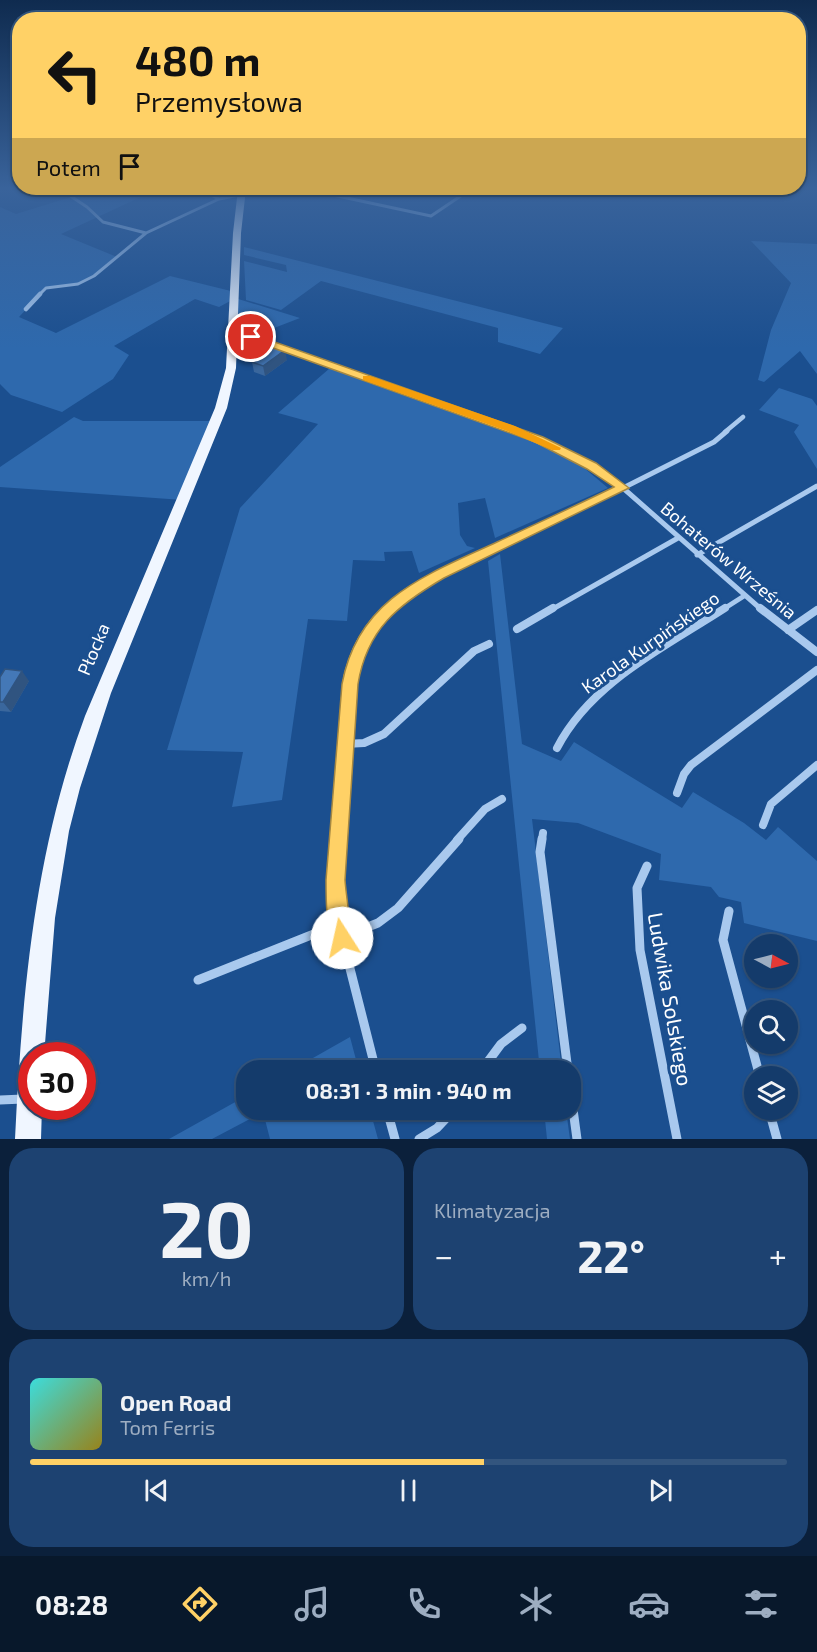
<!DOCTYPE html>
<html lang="pl">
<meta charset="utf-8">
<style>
body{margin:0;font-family:"Exo 2",sans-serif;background:#1d4271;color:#f1f3f6;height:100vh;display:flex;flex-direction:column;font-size:22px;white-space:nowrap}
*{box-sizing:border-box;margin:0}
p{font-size:20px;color:#9dadc1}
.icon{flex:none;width:33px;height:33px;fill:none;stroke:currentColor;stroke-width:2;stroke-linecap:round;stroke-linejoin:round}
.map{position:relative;height:1139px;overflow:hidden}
.drawer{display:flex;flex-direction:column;gap:9px;padding:9px;background:#0b203b;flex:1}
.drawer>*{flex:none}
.hud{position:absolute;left:12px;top:12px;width:794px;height:183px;border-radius:24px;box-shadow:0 2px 4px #0004,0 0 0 2px #33557e;background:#ffd166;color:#111;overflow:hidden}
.needle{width:39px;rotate:97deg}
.buttons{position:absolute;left:744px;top:934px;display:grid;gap:12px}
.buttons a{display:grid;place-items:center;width:54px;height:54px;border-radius:50%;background:#143b6b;box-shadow:0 2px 4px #0004,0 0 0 2px #33557e;font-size:30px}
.speed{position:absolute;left:18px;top:1042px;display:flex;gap:12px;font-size:30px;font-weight:700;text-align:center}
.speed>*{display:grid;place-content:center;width:78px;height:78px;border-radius:50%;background:#143b6b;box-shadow:0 2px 4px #0004,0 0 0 2px #33557e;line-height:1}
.speed .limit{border:9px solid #d22;background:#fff;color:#111}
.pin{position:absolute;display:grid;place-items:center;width:51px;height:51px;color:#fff;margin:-26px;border:3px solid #fff;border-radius:50%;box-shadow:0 2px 6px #0007}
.me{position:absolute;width:66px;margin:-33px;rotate:350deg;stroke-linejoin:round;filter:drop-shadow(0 0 4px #0008)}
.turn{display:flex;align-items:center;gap:21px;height:126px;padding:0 24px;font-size:27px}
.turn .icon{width:78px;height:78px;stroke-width:2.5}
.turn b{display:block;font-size:42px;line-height:51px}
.then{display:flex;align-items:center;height:57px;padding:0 24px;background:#0003;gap:12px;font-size:22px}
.big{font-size:45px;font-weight:700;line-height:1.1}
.drawer .tile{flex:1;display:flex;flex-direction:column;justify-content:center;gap:9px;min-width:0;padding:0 21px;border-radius:24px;background:#1d4271}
.drawer .dial{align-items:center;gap:0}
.dial b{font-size:78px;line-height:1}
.song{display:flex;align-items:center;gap:18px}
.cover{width:72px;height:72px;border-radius:9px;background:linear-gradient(135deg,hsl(180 70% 55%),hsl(50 70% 35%))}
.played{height:6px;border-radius:3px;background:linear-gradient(90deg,#ffd166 60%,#33557e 60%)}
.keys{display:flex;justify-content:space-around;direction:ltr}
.heat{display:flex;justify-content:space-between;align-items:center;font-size:33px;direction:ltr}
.drawer .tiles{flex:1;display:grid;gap:9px;grid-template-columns:1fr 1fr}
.tile:last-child{grid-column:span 2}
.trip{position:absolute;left:236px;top:1060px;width:345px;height:60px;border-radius:24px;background:#143b6b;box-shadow:0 2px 4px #0004,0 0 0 2px #33557e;font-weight:700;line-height:60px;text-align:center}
.dock{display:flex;height:96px;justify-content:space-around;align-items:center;background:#08182b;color:#9dadc1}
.dock .icon{width:42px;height:42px}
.dock .active{color:#ffd166}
.dock b{font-size:27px;color:#f1f3f6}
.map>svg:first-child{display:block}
</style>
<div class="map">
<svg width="817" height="1139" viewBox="0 0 817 1139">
<rect width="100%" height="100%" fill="#1b4f8f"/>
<path fill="#2e69ad" d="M60,189H158L61,234L117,257L94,276L78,284L46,288L19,317L56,333L170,276L235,292V298L300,318L251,337L234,336V299L219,307L195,299L114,346L129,355L113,379L62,412L11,395L0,384V207L16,214L71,197Z
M751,241L817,244V374L800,351L764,382L758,380L771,330L791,283Z
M244,247L563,328L540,354L498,342V328L321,281L281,310L246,300L244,261L287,272L286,265L244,255Z
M330,368L536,442L583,467L608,488L495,538L485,498L458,503L460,535L467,546L475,548L419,573L412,551L384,552L385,561L353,560L347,621L308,619L282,800L232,807L243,752L167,750L240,508L318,424L278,413Z
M779,388L812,399L817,406V469L794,432L799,425L759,410Z
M74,417L83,421H216L183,500L0,487V467Z
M500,554L522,744L561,761L574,742L682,808L693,792L744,823L766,840L778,827L817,861V941L744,923L741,902L719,897L711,887L659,880L661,854L578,823L532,819L562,1071H540L488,561Z
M350,1037L359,1071H290Z
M246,1096V1110H370L378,1139H270L263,1112L212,1139H169Z
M544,1110H566L570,1139H547Z"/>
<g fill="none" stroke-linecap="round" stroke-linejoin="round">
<path stroke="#a9c9ee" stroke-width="3" d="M60,189L87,207L103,222L146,233
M198,189L219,199
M305,189L431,216L471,189
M39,295L46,288L78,284L94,276L146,233L219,199L250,193L251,189"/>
<path stroke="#a9c9ee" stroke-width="4.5" d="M26,309L40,294
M234,336L251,337L518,432
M725,432L743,417"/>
<path stroke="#a9c9ee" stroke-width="5" d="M515,431L592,466L623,488L762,610
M697,555L817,486
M388,610L406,595L439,574L623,488L714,442L727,431
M551,610L678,538
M722,610L744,596"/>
<path stroke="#a9c9ee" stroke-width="8" d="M760,608L817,652
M517,629L553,608
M788,630L817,610
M345,744L364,743L384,734L474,651L489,644
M557,748C591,682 665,647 725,608
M677,793L684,774L691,765L817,670
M763,825L771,804L817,765
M340,840C342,808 344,776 346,744C350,691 349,649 390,608
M457,840L485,809L502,799
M542,840L543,833"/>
<path stroke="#a9c9ee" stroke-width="9" d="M340,839L336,903L342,937L376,1071
M542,839L540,852L568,1071
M647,866L637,888L640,950L677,1139
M729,911L723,940L760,1077
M342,937L378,923L398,908L459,839
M198,980L339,924
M481,1071L501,1044L522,1028
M570,1087L577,1139
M0,1100L23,1099
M387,1110L395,1139
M769,1110L777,1139
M419,1139L437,1128L454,1110"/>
<path fill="#f0f6ff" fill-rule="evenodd" d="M238,189H246L241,233L236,368L227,408L111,693L80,788L69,831L55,918L44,1056H32V1107H42L41,1139H15C22,995 34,853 85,716L215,408L226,368L233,233Z"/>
</g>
<path fill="#3a679d" d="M287,360L265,376L254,372L252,362Z
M0,677L29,681L11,712L0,711Z"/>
<path fill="#305480" d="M285,350L287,360L265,376L263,366Z
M22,671L29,681L11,712L3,702Z"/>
<path fill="#4478b7" stroke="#305480" stroke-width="1.5" d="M274,346L285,350L263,366L252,362Z
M5,669L22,671L3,702H0V677Z"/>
<linearGradient id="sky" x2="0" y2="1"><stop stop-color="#0f2b4f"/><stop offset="0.54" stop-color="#39639b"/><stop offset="1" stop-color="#39639b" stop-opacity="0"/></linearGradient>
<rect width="817" height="349" fill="url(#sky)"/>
<path fill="#ffd166" stroke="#a68842" stroke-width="1.5" d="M248,335H255L543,437L596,463L629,488L444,578C398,605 367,629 358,684L345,880C346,896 353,934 349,945L342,948L334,945C326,925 326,901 326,880L342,684C358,598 426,575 497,542C536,524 575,506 614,487L587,469L535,442L248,339Z"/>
<path fill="#f59e0b" d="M363,376H370L515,426L561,448L560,450H552L507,431L363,380Z"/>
<g text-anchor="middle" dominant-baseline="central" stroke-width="6" stroke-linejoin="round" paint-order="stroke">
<g font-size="18" fill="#fff" stroke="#1b4f8f">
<text transform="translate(729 560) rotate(40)">Bohaterów Września</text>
<text transform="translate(650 642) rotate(-35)">Karola Kurpińskiego</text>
<text transform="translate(93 649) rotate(-67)">Płocka</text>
</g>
<g font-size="21" fill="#fff" stroke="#1b4f8f">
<text transform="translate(671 999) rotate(80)">Ludwika Solskiego</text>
</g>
</g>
</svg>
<div class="buttons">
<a><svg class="needle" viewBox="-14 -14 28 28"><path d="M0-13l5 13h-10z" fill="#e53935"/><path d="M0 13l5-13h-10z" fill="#9dadc1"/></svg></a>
<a><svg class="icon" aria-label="search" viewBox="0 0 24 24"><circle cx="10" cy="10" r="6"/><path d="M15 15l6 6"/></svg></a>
<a><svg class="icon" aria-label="layers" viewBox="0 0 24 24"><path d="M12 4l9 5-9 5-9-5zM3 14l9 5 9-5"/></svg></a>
</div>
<div class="speed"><div class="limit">30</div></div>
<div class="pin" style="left:251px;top:337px;background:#d93025"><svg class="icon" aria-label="arrive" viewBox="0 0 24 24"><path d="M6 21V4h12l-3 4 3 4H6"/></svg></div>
<svg class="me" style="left:342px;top:938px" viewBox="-20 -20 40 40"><circle r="19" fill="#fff"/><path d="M0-13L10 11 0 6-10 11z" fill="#ffd166"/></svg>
<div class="trip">08:31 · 3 min · 940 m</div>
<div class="hud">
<div class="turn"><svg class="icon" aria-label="left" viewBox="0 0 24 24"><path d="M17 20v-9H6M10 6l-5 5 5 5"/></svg><div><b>480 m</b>Przemysłowa</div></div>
<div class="then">Potem<svg class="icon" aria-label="arrive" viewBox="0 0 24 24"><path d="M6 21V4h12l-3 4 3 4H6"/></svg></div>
</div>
</div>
<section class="drawer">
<div class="tiles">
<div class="tile dial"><b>20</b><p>km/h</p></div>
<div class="tile"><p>Klimatyzacja</p>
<div class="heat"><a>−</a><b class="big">22°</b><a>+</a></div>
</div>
<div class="tile">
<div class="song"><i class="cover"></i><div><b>Open Road</b><p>Tom Ferris</p></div></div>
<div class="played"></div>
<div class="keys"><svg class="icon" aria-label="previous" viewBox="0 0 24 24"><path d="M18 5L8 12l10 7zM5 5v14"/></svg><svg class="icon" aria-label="pause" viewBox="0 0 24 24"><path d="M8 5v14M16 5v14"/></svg><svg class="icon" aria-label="next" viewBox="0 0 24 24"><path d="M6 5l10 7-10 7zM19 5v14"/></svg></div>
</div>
</div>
</section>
<nav class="dock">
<b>08:28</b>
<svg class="icon active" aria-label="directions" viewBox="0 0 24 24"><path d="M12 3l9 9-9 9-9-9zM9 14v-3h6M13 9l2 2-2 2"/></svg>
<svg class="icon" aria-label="music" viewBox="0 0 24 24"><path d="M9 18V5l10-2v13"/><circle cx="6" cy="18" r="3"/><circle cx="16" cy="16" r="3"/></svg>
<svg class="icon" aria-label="phone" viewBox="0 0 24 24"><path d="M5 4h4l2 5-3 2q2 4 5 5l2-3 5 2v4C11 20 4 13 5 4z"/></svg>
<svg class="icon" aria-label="climate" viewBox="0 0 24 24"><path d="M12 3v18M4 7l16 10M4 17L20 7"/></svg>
<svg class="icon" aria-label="car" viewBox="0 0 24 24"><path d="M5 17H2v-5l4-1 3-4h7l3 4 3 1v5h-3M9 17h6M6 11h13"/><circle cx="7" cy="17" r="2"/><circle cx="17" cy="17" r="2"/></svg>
<svg class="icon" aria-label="filters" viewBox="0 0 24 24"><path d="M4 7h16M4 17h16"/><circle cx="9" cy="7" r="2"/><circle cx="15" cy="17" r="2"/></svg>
</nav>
